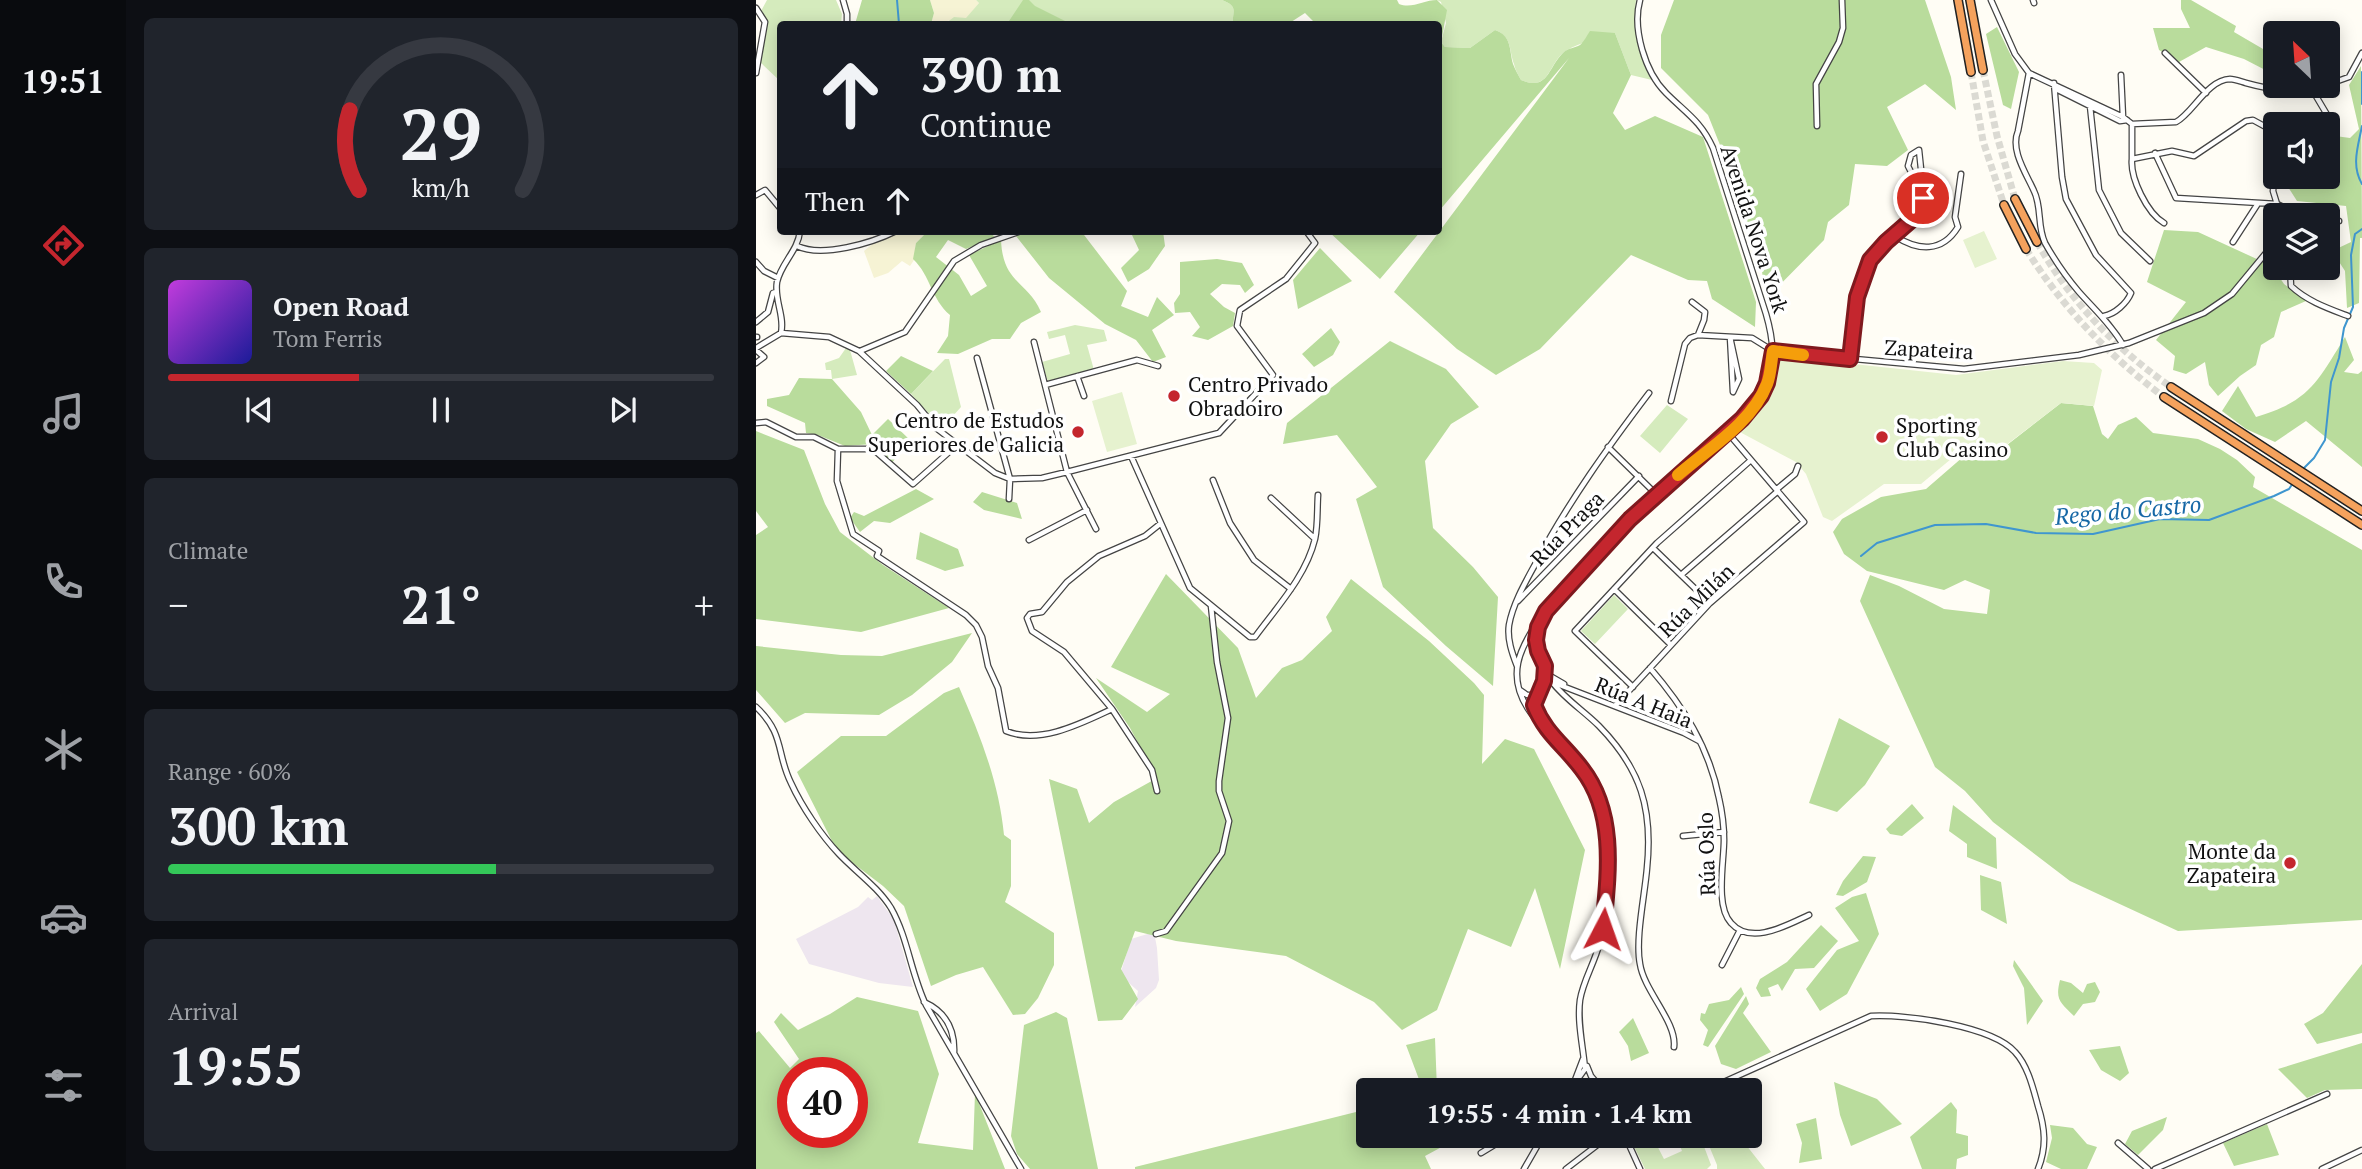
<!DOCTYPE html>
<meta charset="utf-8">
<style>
body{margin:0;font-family:"PT Serif",serif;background:#20242c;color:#f1f3f6;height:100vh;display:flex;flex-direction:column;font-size:26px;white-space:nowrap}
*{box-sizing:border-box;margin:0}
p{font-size:23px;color:#9ea1a6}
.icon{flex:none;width:38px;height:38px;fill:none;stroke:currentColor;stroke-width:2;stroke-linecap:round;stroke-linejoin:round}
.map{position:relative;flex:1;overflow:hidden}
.sheet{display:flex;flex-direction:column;gap:18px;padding:18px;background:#0d0f14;width:630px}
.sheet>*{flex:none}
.top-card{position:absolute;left:21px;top:21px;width:665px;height:214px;border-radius:7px;box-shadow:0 4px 18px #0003;background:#171b24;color:#f1f3f6;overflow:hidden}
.needle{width:46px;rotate:335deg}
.fabs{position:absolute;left:1507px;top:21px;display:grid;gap:14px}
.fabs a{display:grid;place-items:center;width:77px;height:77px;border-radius:7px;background:#171b24;box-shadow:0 4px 18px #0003;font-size:35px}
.speed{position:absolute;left:21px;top:1057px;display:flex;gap:14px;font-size:35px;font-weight:700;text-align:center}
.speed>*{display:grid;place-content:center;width:91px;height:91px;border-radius:50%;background:#171b24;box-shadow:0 4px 18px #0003;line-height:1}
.speed .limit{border:10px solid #d22;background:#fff;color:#111}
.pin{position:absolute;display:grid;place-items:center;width:60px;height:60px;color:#fff;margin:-30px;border:4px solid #fff;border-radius:50%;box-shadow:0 2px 7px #0007}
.me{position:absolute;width:77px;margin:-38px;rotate:4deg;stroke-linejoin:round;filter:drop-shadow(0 0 5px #0008)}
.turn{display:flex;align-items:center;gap:24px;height:147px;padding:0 28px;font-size:32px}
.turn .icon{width:91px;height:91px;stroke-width:2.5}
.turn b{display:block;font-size:49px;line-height:60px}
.then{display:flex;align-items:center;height:66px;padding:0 28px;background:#0003;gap:14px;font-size:26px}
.big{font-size:52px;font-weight:700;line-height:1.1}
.sheet .tile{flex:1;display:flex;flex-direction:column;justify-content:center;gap:10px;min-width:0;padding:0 24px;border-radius:10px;background:#20242c}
.sheet .dial{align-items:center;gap:0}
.dial svg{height:182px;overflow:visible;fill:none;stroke:#363941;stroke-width:7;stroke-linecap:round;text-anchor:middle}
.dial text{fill:#f1f3f6;stroke:none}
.song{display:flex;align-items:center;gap:21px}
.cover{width:84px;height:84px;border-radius:10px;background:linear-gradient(135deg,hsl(290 70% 55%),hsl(240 70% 35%))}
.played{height:7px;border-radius:4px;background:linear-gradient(90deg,#c4262e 35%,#363941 35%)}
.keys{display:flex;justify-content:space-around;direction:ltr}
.heat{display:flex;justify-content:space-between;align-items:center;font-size:38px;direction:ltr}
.charge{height:10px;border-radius:5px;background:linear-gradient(90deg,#34c759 60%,#363941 0)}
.trip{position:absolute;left:600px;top:1078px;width:406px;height:70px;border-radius:7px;background:#171b24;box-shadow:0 4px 18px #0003;font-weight:700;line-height:70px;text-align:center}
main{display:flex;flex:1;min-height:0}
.tab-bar{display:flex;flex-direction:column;width:126px;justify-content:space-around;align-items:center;background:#090b0e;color:#9ea1a6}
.tab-bar .icon{width:49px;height:49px}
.tab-bar .on{color:#c4262e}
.tab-bar b{font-size:32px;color:#f1f3f6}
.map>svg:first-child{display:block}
</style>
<main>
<nav class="tab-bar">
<b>19:51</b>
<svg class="icon on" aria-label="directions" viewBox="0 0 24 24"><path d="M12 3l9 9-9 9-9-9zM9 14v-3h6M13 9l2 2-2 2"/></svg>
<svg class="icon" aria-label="music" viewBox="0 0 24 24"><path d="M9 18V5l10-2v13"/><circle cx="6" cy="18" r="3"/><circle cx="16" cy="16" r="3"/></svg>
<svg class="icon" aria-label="phone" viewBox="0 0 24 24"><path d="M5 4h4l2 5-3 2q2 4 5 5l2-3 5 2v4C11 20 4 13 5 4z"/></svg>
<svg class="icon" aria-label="climate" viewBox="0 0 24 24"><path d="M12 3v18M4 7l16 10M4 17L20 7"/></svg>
<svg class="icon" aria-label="car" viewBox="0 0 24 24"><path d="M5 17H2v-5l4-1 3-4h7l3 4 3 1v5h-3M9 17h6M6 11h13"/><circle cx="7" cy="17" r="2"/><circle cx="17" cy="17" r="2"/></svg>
<svg class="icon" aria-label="filters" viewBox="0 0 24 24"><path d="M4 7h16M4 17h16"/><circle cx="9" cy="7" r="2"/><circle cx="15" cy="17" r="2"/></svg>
</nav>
<section class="sheet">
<div class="tile dial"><svg viewBox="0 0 100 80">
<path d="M14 69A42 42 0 1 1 86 69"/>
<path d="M14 69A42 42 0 0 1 10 34" stroke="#c4262e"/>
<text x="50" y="56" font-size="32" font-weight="700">29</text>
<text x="50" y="72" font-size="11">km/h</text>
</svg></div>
<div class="tile">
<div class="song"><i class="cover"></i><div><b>Open Road</b><p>Tom Ferris</p></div></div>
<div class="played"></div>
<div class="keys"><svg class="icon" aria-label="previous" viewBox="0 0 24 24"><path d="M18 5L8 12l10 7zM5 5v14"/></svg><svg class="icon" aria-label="pause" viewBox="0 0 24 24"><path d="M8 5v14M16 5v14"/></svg><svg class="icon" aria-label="next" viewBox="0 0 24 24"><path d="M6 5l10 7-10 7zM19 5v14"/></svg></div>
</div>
<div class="tile"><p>Climate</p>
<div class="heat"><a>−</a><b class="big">21°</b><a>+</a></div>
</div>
<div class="tile"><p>Range · 60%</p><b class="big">300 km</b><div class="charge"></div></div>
<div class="tile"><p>Arrival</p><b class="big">19:55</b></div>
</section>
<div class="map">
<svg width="1606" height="1169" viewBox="0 0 1606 1169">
<rect width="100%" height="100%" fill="#fffdf5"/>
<path fill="#eee6ef" d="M121,896L138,920L157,987L123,983L53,964L40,939L102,907L112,897L116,900Z
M398,932L401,948L403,980L400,988L379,1007L382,991L364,975L375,939Z"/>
<path fill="#f6f3d4" d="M174,0H220L223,3L210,19L191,21L189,24H175L178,13Z
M143,231H172L160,243L158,260L154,266L146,261L132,273L118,278L108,251L119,242Z"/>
<path fill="#d5ebbd" d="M11,0H80L86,14L85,24H24V81L4,62L11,22L5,11Z
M220,0H466C483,7 476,10 477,24H189L198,17L210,18L223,3Z
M681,0H880C876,30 885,52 896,80L875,75L859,33C844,38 825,42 811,50C792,61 795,93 765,80C762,75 759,69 758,64C753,50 756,36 739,30L714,48L689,47L685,42L690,23L685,2Z
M319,325L348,330L351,341L331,345L338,370L293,381L291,379L286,362L314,354L309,335L293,339L291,332Z
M90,348L94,350L101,375L76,379L75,370H70L69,363L83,358Z
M189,359H193L205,407L186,428L155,394Z
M911,405L932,419L904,453L884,436Z
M858,595L872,609L839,644L825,631Z
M873,1136H896L908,1159L926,1151L920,1136H944L955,1165L951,1169H889Z
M949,1136H983L1009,1169H961V1165Z"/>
<path fill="#b9dc9c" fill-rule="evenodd" d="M106,0H174L178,13L175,24H99Z
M267,0H273L279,6L315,24H251Z
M466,0H641L643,4C656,9 668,0 681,0L691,10L685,42L689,47L714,48L739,30C756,36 753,49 757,64C759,69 762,75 765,80C793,92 792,66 808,52C812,48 819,48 824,45C828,42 831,35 834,31L859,33L875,75L857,113L869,130L899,116L947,137L1000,302L999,327L956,299L951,281L932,280L875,255L784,349L740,375L701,349L638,292L813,58L683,211L682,24H560L549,13L532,24H477C476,10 483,7 466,0Z
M918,0H1169L1195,77L1200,110L1169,84L1131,107L1152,150L1131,166L1099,164L1093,205L1072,222L1068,240L1011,298L1006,272L991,228L982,190L952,115L905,68V35Z
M1425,0H1435L1480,26L1478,32L1519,56L1517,74L1488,59L1450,47L1423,62L1403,50L1397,28H1434L1425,9Z
M1241,27L1263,72L1255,109L1247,105L1230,34Z
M1605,66L1606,238H1604L1603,303L1591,308L1589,271L1576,251L1595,242L1590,206L1541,201L1527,179L1528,177H1572V135L1594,138L1603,129L1593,85Z
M1408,230L1442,232L1516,266L1528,284L1550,301L1525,312L1518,337L1505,345L1500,365L1484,376L1462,396L1453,385L1449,362L1430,374L1417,370L1419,356L1400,340L1430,302L1391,282Z
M172,231H232L239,237L210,249L192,240L180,257L203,275L215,296L231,286L213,255L245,240C247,284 271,280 285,312L265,323L254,339H236L202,354L181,353L192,336L194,315C175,299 175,276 157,259L160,243Z
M273,231H325L371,291L365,306L392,317L401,297L418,315L396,330L410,357L397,362L380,340L349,324L293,278L260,236Z
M377,231H407L409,246L393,269L372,282L365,268L383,250L376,235Z
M572,231H665L624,279Z
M564,248L596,281L542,309L537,280Z
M461,259L486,263L498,285L489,293L484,285L466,284L454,294L468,307L479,313L477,326L452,340L436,336L444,327L434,312L419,313L418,303L424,294V262Z
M575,328L584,342L577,355L558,367L546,354Z
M1589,337L1598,360L1588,372L1602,374L1606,371V467L1550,421L1519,442L1490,429L1466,411L1482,386L1500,417C1554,401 1561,382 1589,337Z
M634,341L690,369L723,407L695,424L669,461L677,528L717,567L742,597L737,686L690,646L627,587L600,499L621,487L581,435L527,444L531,423Z
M145,356L177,371L155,394L130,371Z
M43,378L76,379L105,412L116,435L132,419L153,439L136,463L117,444L89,446L62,435L50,433L49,423L11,406V399L33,395Z
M1305,403L1337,406L1346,434L1352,439L1362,425L1380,417L1397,433L1442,439L1464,449L1481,460L1499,477L1497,487L1606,550V920L1422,931L1314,881L1237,822L1209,791L1179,767L1104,601L1114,575L1143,586L1188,609L1231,614L1234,590L1209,580L1188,590L1111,571L1088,554L1077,532L1086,519L1125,497L1170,489L1215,450L1242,452Z
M0,431L48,450L69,504L84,532L127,565L193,608L105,632L0,619V535L12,527L0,511Z
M160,489L178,499L134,523L118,521L104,532L94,518L98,512L108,516Z
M226,492L261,503L266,519L228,510L217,502Z
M164,532L202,549L208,566L189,571L160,559Z
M410,574L482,648L500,698L526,668L546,660L576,631L570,617L595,579L673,641L718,683L728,695L726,764L749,739L778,749L829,850L804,969L779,888L755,947L712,929L681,1010L646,1030L618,1002L530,956L420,941L379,931L365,969L382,999L366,1020L342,1021L293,779L321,789L333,823L358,802L401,778L374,728L340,678L391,712L414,694L355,667Z
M216,633L196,662L156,695L123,715L49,713L29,723L0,690V646L85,655L126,656Z
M203,687C224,735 243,782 248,835L255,840V886L249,902L298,933V965L282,998L269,1014L257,1015L227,967L200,975L175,986L148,906L127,886L81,851L41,772L85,736H130L188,693Z
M1083,718L1134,746L1109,785L1081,812L1053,803Z
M1156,804L1168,818L1146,836L1134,834L1130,829Z
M1197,805L1240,838L1241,869L1211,857V844L1193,831Z
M1107,856L1120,857L1111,882L1087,896L1080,895L1087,881Z
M1224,875L1245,882L1251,924L1225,910Z
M1110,893L1123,934L1091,994L1064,1011L1050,989L1081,950L1103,941L1079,908L1096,897Z
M1065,925L1082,941L1058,968L1039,969L1026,991L1022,984L1012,988L1015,996L1005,997L1000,988L1004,979L1031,962Z
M1258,960L1287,1001L1271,1025L1268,988L1257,966Z
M1606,964V1033L1561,1044L1548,1024L1567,1013Z
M1304,980L1315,983L1327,993L1331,984L1339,982L1344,992L1339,1002L1327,1004L1318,1016C1304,1002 1299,1000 1304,980Z
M985,987L988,994L952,1047L947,1045L952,1030L944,1020L945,1013L949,1014L953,1004L973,1000Z
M990,996L993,1004L987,1013L1015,1052L980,1069L965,1064L959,1046Z
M101,997L162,1011L183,1074L162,1143L217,1150L219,1093L249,1169H0V1033L3,1031L34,1068L43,1059L18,1022L25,1013L42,1030L74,1014ZM37,1073H96V1132H37Z
M300,1012L311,1018L342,1169H274L261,1154L255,1136L268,1025Z
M877,1018L893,1053L875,1061L872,1046L863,1032Z
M679,1038L681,1090H667L650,1045Z
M1606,1043V1089L1569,1090L1551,1098L1522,1069Z
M1364,1046L1373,1073L1364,1081L1345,1070L1333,1050Z
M1078,1082L1121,1099L1146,1124L1095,1146L1084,1115Z
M1195,1102L1201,1110L1200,1133L1212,1136V1155L1201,1159L1200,1169H1166L1154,1137Z
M612,1109V1136H706L669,1156L675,1169H379V1167Z
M1411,1117L1407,1130L1382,1155L1369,1144L1376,1131Z
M1060,1118L1066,1159L1043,1163L1046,1143L1040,1124Z
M1511,1124L1523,1155L1478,1166L1467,1143Z
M1294,1125L1317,1128L1331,1144L1341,1147L1331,1169H1305L1290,1162L1296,1138Z"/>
<path fill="#e6f2cf" d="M1228,231L1241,259L1219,268L1207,240Z
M1023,356L1200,375L1307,361L1338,363L1346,370L1338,406L1305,403L1241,452L1215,450L1201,454L1165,484H1128L1076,521L1067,517L1050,474L1040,462L982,431C1006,406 1020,392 1023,356Z
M366,392L381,444L351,452L336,401Z"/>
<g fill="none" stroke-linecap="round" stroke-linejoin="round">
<path stroke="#3f96cf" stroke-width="2" d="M141,0L143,24
M1606,72V104
M1606,126C1602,147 1595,165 1606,184
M1546,470L1558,458L1569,440L1575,382L1583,358L1588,328L1597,307L1595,255L1599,234L1606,229
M1105,556L1121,543L1179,525L1230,524L1280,533L1337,534L1404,519L1453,520L1518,496L1533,489L1537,483"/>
<path stroke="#dbdad3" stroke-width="7" stroke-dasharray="7 3.5" stroke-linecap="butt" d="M1227,70L1241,136L1259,199
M1215,72L1227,141L1248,205
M1281,242C1314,301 1360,349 1415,387
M1270,249C1306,307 1353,356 1408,397"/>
<g stroke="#444" stroke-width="7">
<path id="minor" d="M87,0L91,14V24
M1235,0L1259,54L1273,73L1367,117L1376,124V159L1416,151L1438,156L1490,121L1497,120L1519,132
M1277,0L1278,3
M0,8L9,22L0,73
M1409,53L1450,93
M1273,73L1262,131C1254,150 1270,173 1278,191C1286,207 1281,226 1289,243C1298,259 1311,278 1323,292C1338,309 1355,324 1367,345
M1365,75L1367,117
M1572,82H1579L1593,77L1606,53
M1298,83L1306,177L1310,199L1340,255L1375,293C1371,303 1359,314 1348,316
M1299,85L1302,90L1364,121L1371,120
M1554,86L1573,118L1574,123L1572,126
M1334,106L1343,190L1365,233L1394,261
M1376,124L1420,122C1437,113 1451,80 1474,79C1479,79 1486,82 1490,83C1512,89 1532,93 1554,86
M1542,124L1549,122L1558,124
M1061,126L1060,84L1083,42L1087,28L1086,0
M1399,153L1420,198L1521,204
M1376,159C1374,178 1391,213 1408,223
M1519,171L1517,191L1521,204L1531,209L1535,215
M0,195L9,190L24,208
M1572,221H1583
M1139,236C1162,251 1186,253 1202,227L1199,217L1205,174
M1477,242L1501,205
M41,246C66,258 116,243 140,231
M0,262L8,271L22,278
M1534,268L1535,286C1551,301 1571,308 1592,316
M936,302L949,312L948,320L942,335
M0,322L12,312L17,293L20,292
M25,333L73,337L103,351L161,405L180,428L239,473L254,479L286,478L311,472L463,433L517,375L481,326L484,310L530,279L559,243L550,231
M0,337H1
M974,337L983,379L977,392Z
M278,342L311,472L340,529
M0,348L25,333C29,316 18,300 21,282C25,263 42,251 44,231
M0,350L8,357L0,363
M104,351L149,332L198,261L225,245L265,231
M221,358L254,479L253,499
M1094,359L1101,297L1114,260L1130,242L1161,215L1167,188L1163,150L1155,155L1152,166L1156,174L1165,178
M321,376L328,396
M289,385L381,360L402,366
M915,401L929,344L934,338L942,335L996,338L1017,351L1033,353L1208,369L1323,355L1373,343L1448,313L1476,294L1519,242
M0,423L10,422L40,437H58L82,449H117L157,484L201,445
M852,447L900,494
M82,449L81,481L97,534L123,551L121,556L210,615L220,625L226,637L232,666L242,688L250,731C284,745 326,723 356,709
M375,456L434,588L494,637H499C521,607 550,576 559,539C562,525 561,509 562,495
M457,480L474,523L498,560L535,589
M1021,489L1039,474L1042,466
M515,498L558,538
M273,540L331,510
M897,548L954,603
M925,575L1022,491
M858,589L915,645
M762,601L883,476
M785,621C773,643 789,652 789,672C789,684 781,693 778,705L787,725
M761,666C756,653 751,639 753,625C757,603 770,581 781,561C813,501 852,447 893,393
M894,668C927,706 953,747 963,798C966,811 968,826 968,840C968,862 959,906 975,923C995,946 1031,925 1053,915
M789,673L808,684
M788,681L796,682L928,733L943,741
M796,682C809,699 828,711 843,726C885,769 897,809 891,868C889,894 879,939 884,964C888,991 921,1022 918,1047
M877,687L819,631L901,543L995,460
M764,690L771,695H781
M859,706L954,603L1048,522L972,433
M0,707C29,734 20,753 35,783C46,807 65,835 83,854C100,872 122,887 135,908C152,938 155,974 170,1005L265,1169
M401,791L396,770L356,709L308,652L276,631L271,618L274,614L286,612L311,582L343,556L389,536L404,524
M927,836L968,832
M400,934L410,931L466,853L473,821L463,791V781L472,718L461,662L455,606
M966,965L984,930
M168,1002C190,1012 199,1030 198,1053
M831,1066L835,1076L847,1090
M819,1080L827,1059
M814,1090L829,1069C827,1046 821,1022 824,1000C827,981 838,964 843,945C852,913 856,841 846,809C842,794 835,779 825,767C800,737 753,708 762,663C764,652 771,639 777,629C787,611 803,596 817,580C854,539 892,502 934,465C961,442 994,420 1010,386C1020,362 1017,338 1010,314L957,148C945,121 930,113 910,93C889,72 876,29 884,0
M950,1090L1115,1016C1150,1014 1236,1026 1259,1052C1272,1066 1277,1088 1282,1106C1289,1128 1291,1147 1282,1169
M769,1136L780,1147
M869,1136L884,1169
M1362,1143L1392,1169
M725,1153L753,1136
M768,1169L787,1136
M810,1169L853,1136
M1399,1169L1571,1094
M1566,1169L1606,1150"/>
</g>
<g stroke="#222" stroke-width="10">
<path id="highway" d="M1202,0L1215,72
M1214,0L1227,70
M1259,199L1281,242
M1248,205L1270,249
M1415,387L1606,511
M1408,397L1606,525"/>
</g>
<use href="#minor" stroke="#fff" stroke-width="4.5"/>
<use href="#highway" stroke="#f5a25d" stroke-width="7"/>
</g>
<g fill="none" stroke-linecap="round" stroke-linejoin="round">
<g stroke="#7f191e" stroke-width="18">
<path id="route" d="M847,929C852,876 861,814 826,769C808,745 789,733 778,705L788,681L789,666L782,651L780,640L782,627L790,611L874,519L986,419L1005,396L1011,383L1017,351L1094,359L1101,297L1114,260L1130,242L1161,215L1167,198"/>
</g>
<use href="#route" stroke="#c4262e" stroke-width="12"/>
<path stroke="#f59e0b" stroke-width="12" d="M922,475C952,449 996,423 1011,384C1015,374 1015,362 1017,351L1047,355"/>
</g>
<g fill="#c4262e" stroke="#fff" stroke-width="2.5">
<circle cx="418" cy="396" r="7"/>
<circle cx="322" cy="432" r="7"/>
<circle cx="1126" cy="437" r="7"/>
<circle cx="1534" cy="863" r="7"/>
</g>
<g text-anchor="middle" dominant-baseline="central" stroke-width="7" stroke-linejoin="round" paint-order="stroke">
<g font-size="21" fill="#111" stroke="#fff">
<text transform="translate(999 229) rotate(72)">Avenida Nova York</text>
<text transform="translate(1173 349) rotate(3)">Zapateira</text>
<text transform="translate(811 528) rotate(-46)">Rúa Praga</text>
<text transform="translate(940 600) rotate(-44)">Rúa Milán</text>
<text transform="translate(888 702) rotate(22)">Rúa A Haia</text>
<text transform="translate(950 854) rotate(-92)">Rúa Oslo</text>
</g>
<g font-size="21" fill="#111" stroke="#fff" text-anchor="start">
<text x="432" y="384">Centro Privado<tspan x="432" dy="24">Obradoiro</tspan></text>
<text x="308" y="420" text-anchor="end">Centro de Estudos<tspan x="308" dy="24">Superiores de Galicia</tspan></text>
<text x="1140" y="425">Sporting<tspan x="1140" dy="24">Club Casino</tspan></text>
<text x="1520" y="851" text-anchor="end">Monte da<tspan x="1520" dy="24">Zapateira</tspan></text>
</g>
<g font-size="23" font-style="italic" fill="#1768a6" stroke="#fff">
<text transform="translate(1372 510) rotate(-5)">Rego do Castro</text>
</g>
</g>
</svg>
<div class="fabs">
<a><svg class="needle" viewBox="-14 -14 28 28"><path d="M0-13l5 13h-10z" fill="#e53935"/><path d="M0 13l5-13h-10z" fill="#9ea1a6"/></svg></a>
<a><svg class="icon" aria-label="sound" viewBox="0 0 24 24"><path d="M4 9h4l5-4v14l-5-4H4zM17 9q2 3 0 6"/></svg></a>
<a><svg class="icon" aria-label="layers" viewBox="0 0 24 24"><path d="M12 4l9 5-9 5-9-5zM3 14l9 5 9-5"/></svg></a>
</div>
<div class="speed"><div class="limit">40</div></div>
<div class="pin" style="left:1167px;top:198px;background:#d93025"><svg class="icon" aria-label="arrive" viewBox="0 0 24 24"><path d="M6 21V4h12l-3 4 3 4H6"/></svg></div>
<svg class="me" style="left:847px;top:929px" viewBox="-20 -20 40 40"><path d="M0-17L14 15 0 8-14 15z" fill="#c4262e" stroke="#fff" stroke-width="4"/></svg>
<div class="trip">19:55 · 4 min · 1.4 km</div>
<div class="top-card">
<div class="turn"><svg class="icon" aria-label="ahead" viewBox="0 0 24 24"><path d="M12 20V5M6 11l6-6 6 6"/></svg><div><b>390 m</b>Continue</div></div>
<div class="then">Then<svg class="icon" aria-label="ahead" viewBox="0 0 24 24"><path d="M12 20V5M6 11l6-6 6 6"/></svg></div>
</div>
</div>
</main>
